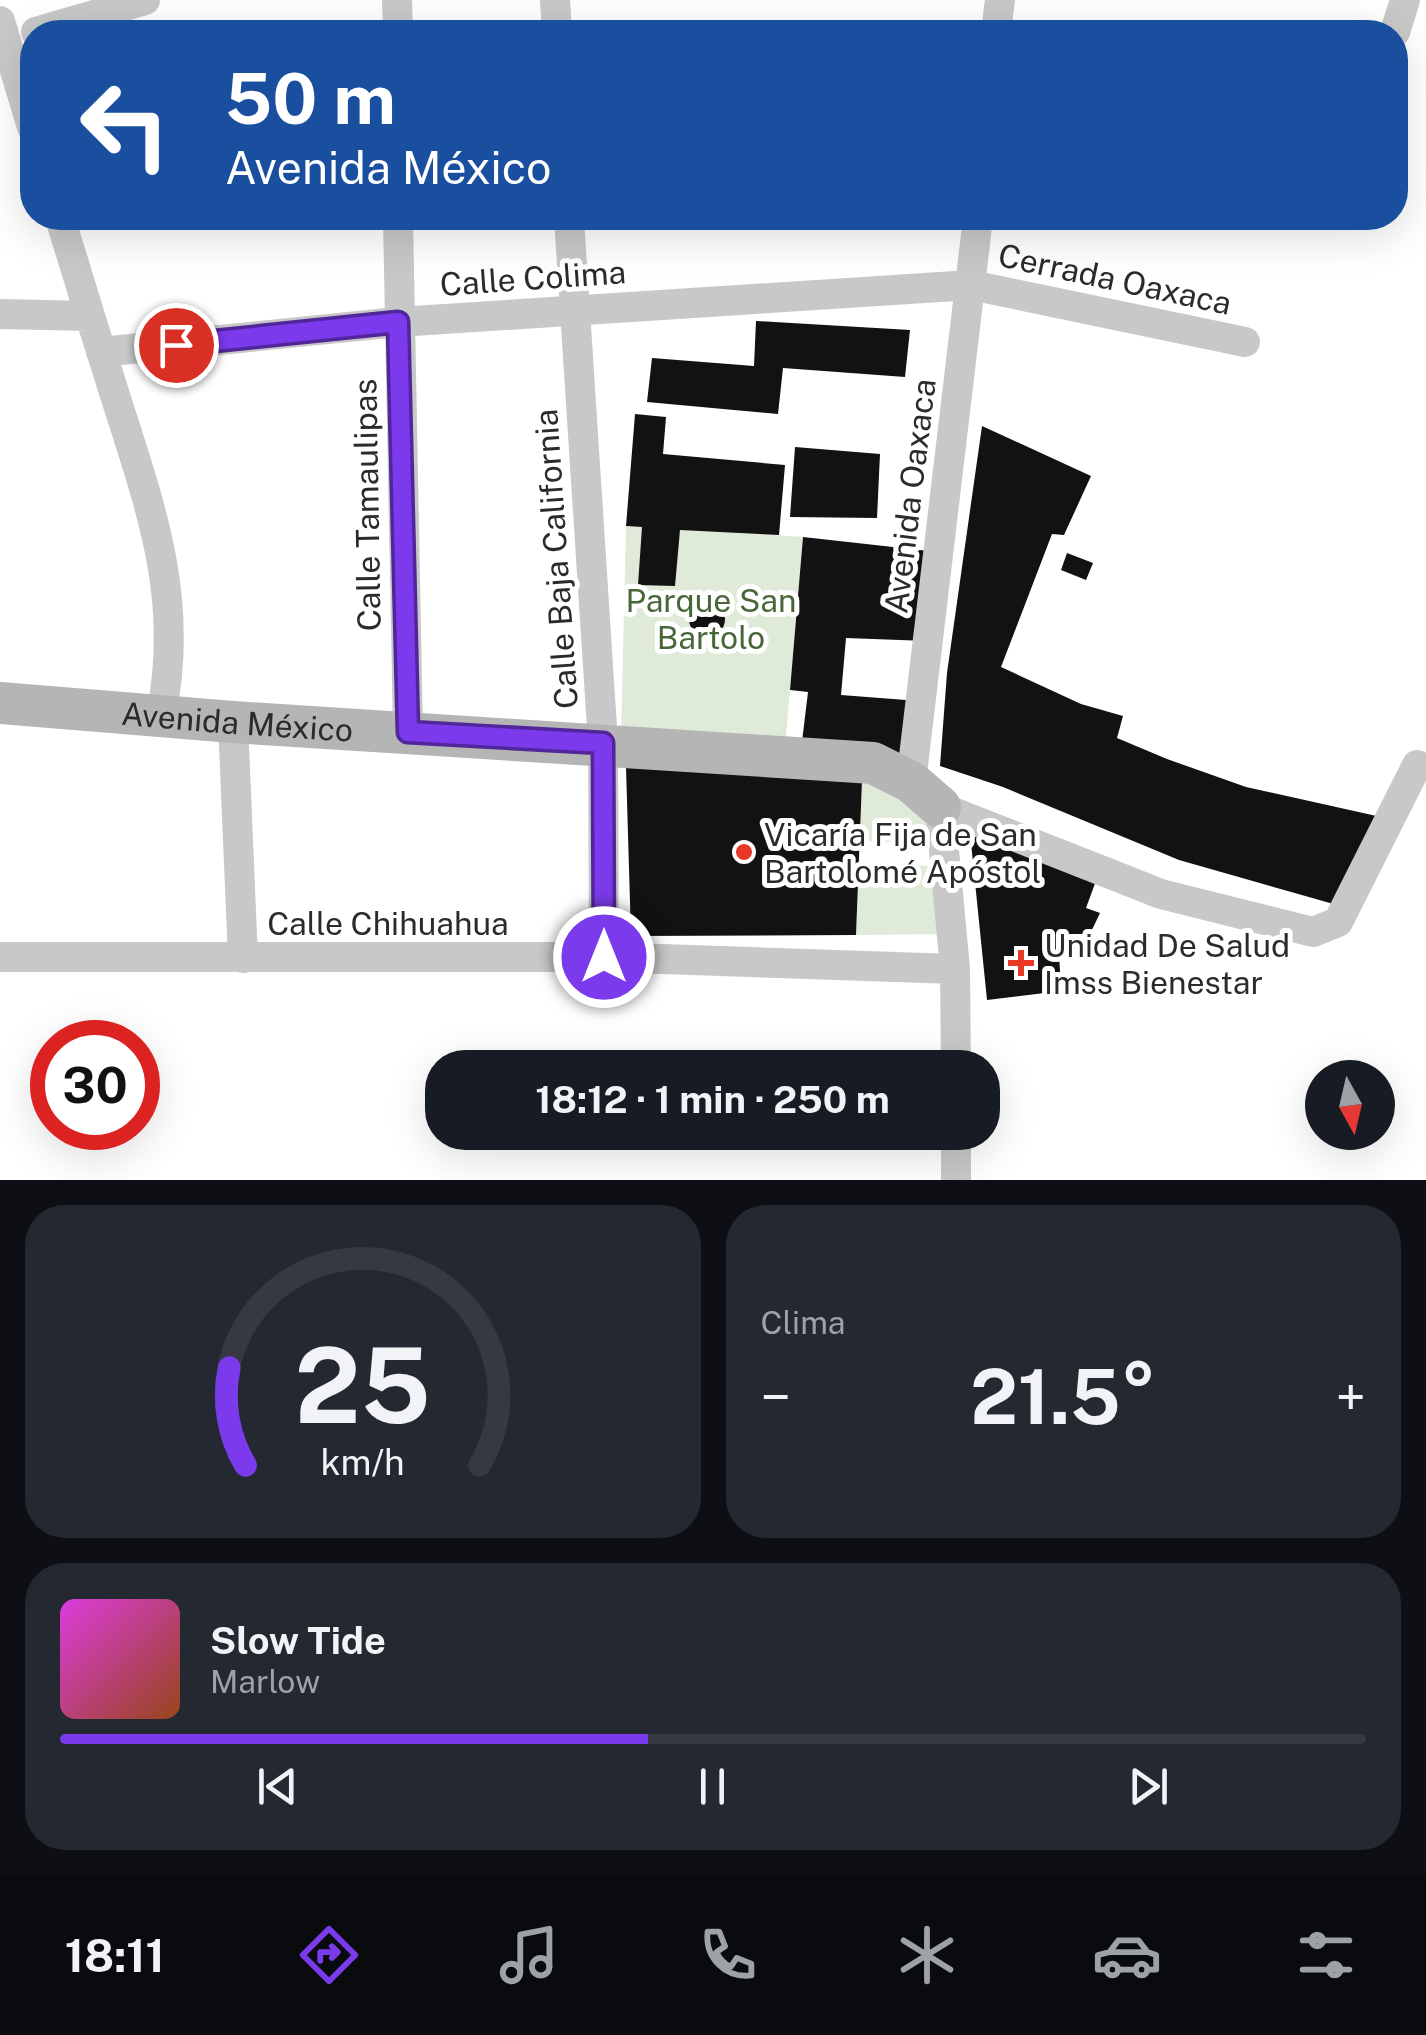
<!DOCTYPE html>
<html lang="es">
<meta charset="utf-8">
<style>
body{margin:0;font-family:"Public Sans",sans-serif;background:#242831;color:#f1f3f6;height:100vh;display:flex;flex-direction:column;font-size:38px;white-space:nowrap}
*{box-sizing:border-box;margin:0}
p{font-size:32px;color:#9ea1a6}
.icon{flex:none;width:55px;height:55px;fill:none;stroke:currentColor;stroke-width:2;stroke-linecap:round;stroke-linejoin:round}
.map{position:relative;height:1180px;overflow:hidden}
.details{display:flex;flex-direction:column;gap:25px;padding:25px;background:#0d0f14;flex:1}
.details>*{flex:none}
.top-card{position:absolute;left:20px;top:20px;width:1388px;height:210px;border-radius:40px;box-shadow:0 10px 40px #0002;background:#1a4fa0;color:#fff;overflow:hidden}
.needle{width:65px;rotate:172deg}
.fabs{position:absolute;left:1305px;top:1060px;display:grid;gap:20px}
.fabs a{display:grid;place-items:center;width:90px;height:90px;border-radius:50%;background:#171b24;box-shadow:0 10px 40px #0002;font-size:50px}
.speed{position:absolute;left:30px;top:1020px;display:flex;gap:20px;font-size:50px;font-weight:700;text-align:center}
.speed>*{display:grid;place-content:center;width:130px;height:130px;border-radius:50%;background:#171b24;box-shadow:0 10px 40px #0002;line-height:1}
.speed .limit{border:15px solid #d22;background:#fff;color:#111}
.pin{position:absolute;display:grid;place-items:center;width:85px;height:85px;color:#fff;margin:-42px;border:5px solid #fff;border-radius:50%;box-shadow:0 2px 10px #0007}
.me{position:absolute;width:110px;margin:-55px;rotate:0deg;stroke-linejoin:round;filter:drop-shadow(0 0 8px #0008)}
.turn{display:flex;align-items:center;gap:35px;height:210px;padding:0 40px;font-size:45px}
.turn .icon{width:130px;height:130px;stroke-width:2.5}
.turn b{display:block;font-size:70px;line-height:85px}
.big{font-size:75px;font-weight:700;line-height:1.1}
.details .tile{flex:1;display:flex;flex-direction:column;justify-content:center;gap:15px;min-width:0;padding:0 35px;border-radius:40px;background:#242831}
.details .dial{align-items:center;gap:0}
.dial svg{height:260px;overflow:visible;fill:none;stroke:#363941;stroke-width:7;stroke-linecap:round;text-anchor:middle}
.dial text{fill:#f1f3f6;stroke:none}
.song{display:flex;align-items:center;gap:30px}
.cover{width:120px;height:120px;border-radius:15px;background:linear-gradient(135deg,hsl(300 70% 55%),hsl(20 70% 35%))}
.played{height:10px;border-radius:5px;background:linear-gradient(90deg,#7c3aed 45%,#363941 45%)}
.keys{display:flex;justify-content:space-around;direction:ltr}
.heat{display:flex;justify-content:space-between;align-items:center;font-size:55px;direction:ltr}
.details .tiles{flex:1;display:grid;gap:25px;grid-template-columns:1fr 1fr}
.tile:last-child{grid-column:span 2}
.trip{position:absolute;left:425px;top:1050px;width:575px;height:100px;border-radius:40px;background:#171b24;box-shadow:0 10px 40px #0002;font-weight:700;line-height:100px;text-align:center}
.menu{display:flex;height:160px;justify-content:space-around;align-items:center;background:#090b0e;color:#9ea1a6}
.menu .icon{width:70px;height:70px}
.menu .current{color:#7c3aed}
.menu b{font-size:45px;color:#f1f3f6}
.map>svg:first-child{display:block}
</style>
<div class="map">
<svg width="1426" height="1180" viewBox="0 0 1426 1180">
<rect width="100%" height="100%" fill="#fff"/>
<path fill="#dfead8" d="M626,526L803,537L785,748L621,739Z
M862,781L922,803L931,844L860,841Z
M859,864L937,866L943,934L856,935Z"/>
<path fill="#121212" d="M756,321L910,330L905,377L783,368L778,414L647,402L652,358L754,366Z
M635,414L666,417L663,454L785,465L779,535L680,530L675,586L638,585L642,527L626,526Z
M982,426L1091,476L1064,535L1052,534L1001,667L1081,704L1123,716L1117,738L1167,759L1246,787L1381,817L1337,905L1179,860L1003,787L940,766L947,673Z
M795,447L880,454L877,518L790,517Z
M803,537L938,552L927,641L846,638L841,695L919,701L909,769L801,750L808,692L790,690Z
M1067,553L1093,563L1086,580L1061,570Z
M689 619a18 18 0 1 1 36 0a18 18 0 1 1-36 0Z
M626,767L862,781L856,935L631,936Z
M970,833L1097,878L1086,908L1100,913L1090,934H1058L1061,991L987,1000Z"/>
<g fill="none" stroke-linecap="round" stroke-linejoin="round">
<path stroke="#c8c8c8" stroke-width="30" d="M397,0L398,32
M555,0L557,32
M0,21L32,127
M36,32L145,0
M996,32L1000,0
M1395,32L1405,0
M60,218C79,281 99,345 119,408C153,514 184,603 161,715
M398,218L408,732
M569,218L603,743L604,957
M0,314L89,316
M101,352L398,322L971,285L1245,342
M233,722L243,958
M911,782L978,218
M0,957H604L955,969
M956,1068L955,969L940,807L1161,894L1313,932L1338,922L1417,765
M956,1132V1180"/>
<path stroke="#b5b5b5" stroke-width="42" id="s1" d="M0,703L233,722L873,763L911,782L940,807"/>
</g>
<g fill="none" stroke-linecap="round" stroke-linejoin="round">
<g stroke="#51269a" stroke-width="25">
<path id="route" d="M176,345L398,322L408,732L603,743L604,957"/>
</g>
<use href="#route" stroke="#7c3aed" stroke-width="18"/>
</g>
<g fill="#e73828" stroke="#fff" stroke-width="4">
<circle cx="744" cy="852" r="10"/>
<path d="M1016 948h10v10h10v10h-10v10h-10v-10h-10v-10h10z"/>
</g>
<g text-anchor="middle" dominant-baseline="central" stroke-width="10" stroke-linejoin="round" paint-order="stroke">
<g font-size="32" fill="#2b2b2b" stroke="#fff">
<text transform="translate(533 278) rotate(-4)">Calle Colima</text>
<text transform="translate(1115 279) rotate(12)">Cerrada Oaxaca</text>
<text transform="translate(910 496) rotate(-83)">Avenida Oaxaca</text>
<text transform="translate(367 505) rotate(-91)">Calle Tamaulipas</text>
<text transform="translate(556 559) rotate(-94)">Calle Baja California</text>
<text stroke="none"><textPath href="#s1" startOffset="238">Avenida México</textPath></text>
<text x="388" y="923">Calle Chihuahua</text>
</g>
<g font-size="32" fill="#476739" stroke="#fff">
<text x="711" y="600">Parque San<tspan x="711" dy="37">Bartolo</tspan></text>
</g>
<g font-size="32" fill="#2b2b2b" stroke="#fff" text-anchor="start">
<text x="764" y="834">Vicaría Fija de San<tspan x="764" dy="37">Bartolomé Apóstol</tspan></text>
<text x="1044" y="945">Unidad De Salud<tspan x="1044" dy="37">Imss Bienestar</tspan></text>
</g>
</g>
</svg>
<div class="fabs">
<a><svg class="needle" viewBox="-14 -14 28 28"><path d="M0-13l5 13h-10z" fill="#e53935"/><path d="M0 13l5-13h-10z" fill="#9ea1a6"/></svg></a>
</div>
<div class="speed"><div class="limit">30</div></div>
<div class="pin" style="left:176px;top:345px;background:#d93025"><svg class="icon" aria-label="arrive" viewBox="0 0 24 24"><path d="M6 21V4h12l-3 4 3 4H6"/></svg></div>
<svg class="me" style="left:604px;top:957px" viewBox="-20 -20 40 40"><circle r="17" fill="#7c3aed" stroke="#fff" stroke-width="3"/><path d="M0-11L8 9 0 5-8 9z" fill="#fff"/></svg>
<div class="trip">18:12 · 1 min · 250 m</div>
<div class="top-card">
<div class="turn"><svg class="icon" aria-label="left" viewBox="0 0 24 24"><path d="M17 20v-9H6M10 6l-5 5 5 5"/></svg><div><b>50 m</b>Avenida México</div></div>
</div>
</div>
<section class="details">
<div class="tiles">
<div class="tile dial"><svg viewBox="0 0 100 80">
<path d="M14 69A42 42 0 1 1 86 69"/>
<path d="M14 69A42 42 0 0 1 9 39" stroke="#7c3aed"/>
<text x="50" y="56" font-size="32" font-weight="700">25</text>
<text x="50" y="72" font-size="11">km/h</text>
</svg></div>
<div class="tile"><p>Clima</p>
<div class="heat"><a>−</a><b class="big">21.5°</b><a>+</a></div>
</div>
<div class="tile">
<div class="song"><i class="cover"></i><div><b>Slow Tide</b><p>Marlow</p></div></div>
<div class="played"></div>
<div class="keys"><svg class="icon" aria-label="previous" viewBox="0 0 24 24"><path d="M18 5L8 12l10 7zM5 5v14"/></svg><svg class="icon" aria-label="pause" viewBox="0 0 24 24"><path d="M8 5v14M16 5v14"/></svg><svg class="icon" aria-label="next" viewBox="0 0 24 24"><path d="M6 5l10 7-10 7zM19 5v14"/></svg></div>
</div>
</div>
</section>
<nav class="menu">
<b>18:11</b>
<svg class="icon current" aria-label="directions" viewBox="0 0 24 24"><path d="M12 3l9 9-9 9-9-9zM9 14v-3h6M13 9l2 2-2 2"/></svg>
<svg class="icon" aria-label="music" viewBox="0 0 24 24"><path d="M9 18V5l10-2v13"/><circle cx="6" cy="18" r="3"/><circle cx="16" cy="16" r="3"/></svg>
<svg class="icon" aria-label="phone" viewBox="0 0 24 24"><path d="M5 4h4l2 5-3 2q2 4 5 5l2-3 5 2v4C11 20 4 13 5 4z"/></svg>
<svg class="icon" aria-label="climate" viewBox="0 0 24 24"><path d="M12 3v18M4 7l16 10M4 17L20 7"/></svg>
<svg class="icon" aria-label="car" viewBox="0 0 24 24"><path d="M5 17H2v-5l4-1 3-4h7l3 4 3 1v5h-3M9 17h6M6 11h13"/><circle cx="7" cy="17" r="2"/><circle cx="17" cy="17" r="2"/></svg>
<svg class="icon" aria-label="filters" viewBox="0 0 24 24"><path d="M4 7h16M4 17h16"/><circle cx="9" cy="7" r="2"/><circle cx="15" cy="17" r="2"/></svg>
</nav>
